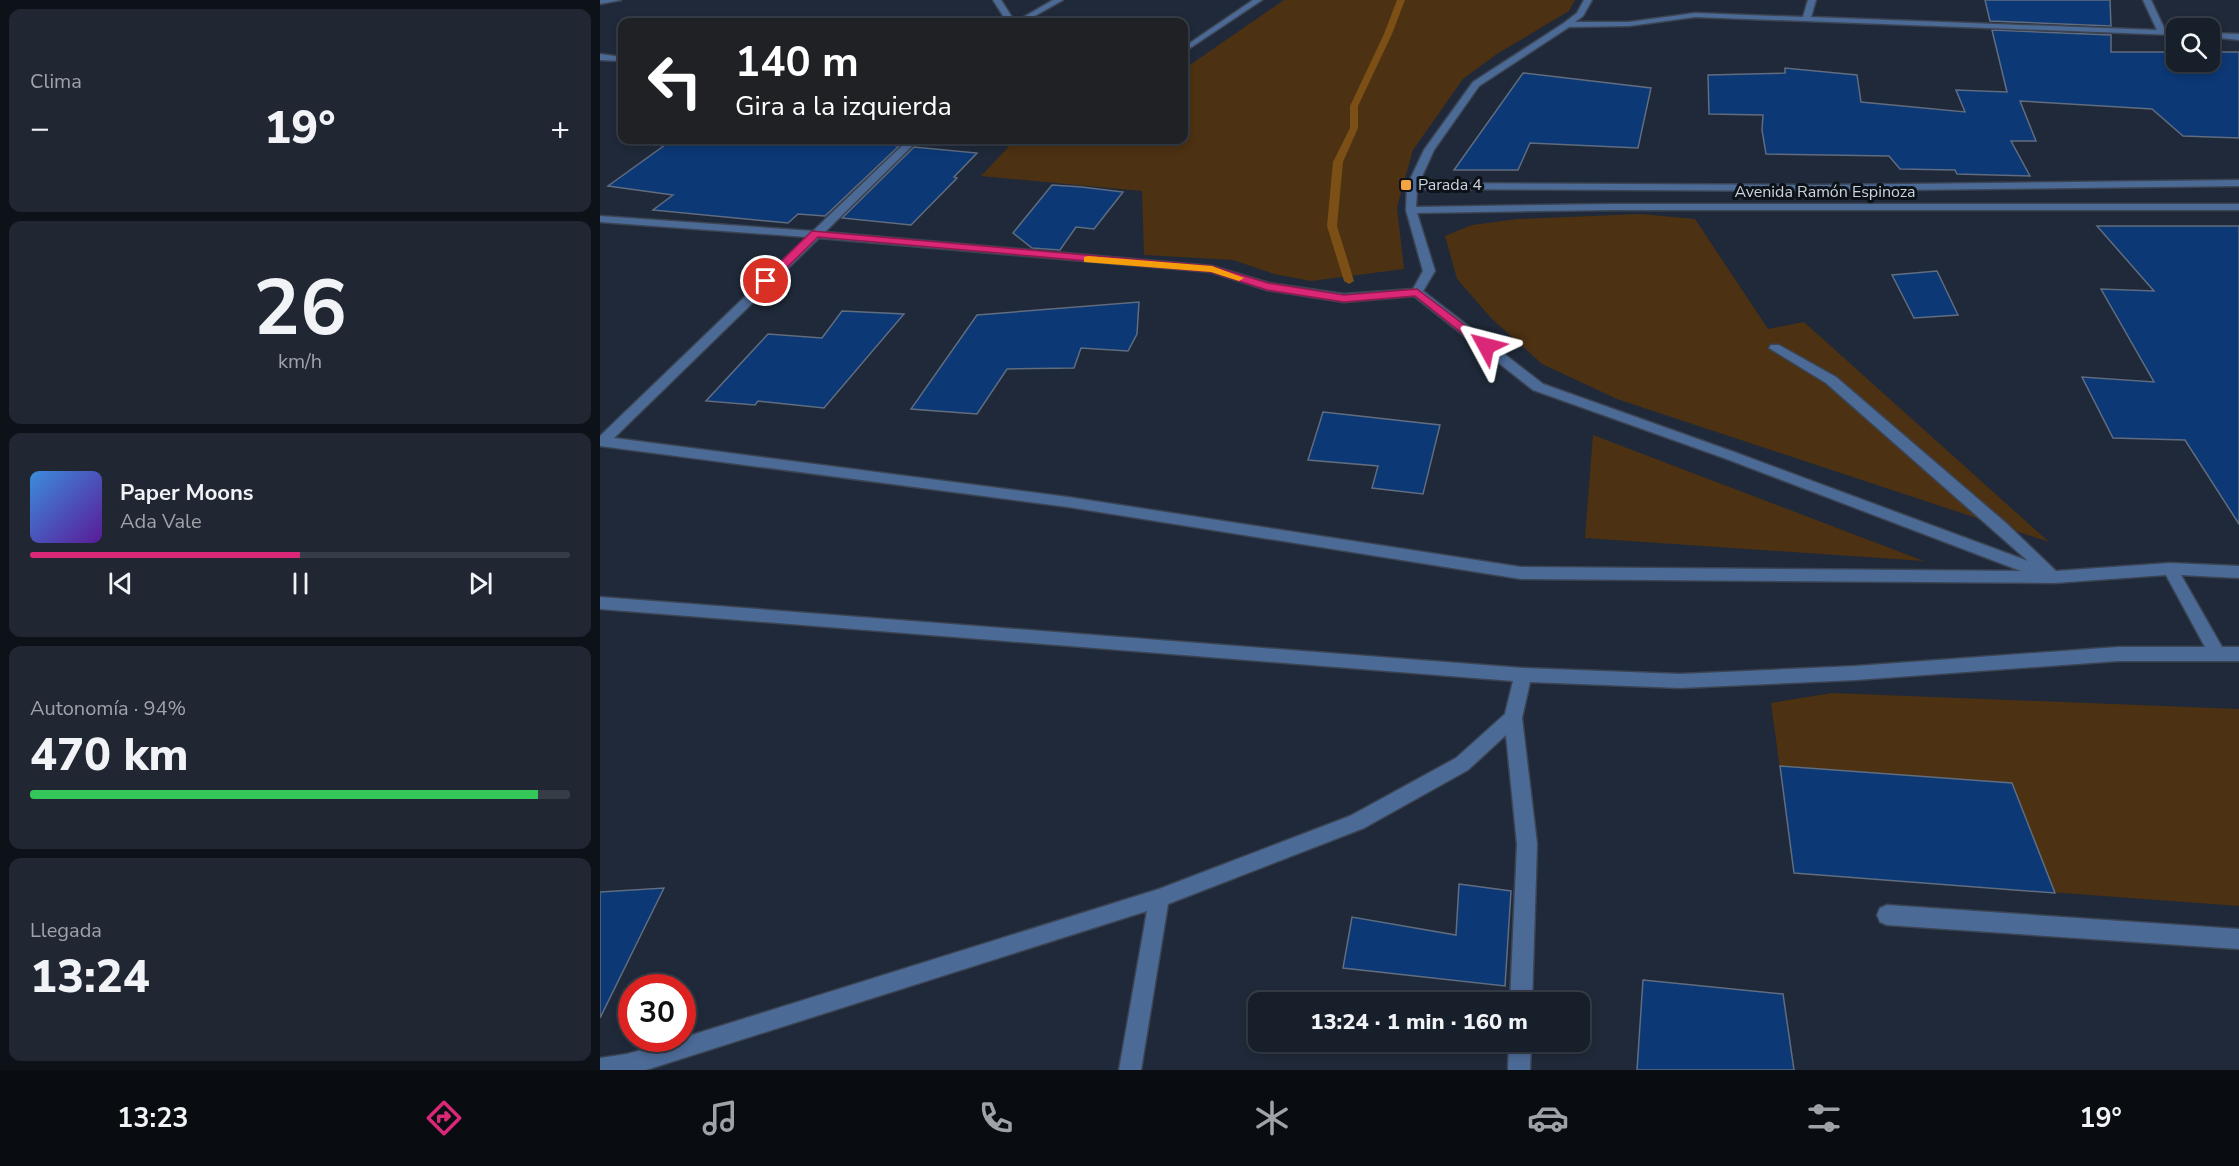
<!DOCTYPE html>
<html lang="es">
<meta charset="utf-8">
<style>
body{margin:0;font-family:"Nunito Sans",sans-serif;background:#202733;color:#f1f3f6;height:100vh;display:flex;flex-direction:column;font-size:22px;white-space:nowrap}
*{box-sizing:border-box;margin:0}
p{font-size:20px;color:#9ea2a9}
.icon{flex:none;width:33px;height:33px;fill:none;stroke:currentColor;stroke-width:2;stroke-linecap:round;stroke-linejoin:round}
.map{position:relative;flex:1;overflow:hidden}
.sheet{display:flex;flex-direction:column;gap:9px;padding:9px;background:#0d1118;width:600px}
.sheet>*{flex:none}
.top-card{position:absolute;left:18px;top:18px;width:570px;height:126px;border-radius:12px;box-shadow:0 3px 9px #0003,0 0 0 2px #363d47;background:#202124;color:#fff;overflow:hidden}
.fabs{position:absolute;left:1566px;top:18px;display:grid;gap:12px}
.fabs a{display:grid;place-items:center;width:54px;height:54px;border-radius:12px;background:#171f2b;box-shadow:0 3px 9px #0003,0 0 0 2px #363d47;font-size:30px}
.speed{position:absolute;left:18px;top:974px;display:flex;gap:12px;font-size:30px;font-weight:700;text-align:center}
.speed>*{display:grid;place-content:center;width:78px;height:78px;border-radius:50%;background:#171f2b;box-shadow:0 3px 9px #0003,0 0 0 2px #363d47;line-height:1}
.speed .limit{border:9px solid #d22;background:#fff;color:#111}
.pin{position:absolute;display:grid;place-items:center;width:51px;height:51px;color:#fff;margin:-26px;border:3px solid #fff;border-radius:50%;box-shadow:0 2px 6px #0007}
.me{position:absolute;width:66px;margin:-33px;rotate:308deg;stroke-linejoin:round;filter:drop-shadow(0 0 4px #0008)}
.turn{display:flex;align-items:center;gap:21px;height:126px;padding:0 18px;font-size:27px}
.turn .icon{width:78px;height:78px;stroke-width:2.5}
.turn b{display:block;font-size:42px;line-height:51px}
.big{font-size:45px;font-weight:800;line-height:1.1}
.sheet .card{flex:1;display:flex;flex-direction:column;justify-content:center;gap:9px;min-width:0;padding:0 21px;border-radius:12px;background:#202733}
.sheet .dial{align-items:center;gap:0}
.dial b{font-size:78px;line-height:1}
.song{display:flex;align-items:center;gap:18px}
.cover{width:72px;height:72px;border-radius:9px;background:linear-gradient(135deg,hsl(210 70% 55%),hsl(270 70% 35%))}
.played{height:6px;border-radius:3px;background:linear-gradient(90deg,#db2777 50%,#363d47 50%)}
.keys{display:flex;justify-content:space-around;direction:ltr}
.heat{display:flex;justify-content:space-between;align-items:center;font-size:33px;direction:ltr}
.charge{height:9px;border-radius:4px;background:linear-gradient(90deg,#34c759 94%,#363d47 0)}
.trip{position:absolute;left:648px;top:992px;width:342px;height:60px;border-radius:12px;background:#171f2b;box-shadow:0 3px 9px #0003,0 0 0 2px #363d47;font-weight:800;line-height:60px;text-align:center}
.dock{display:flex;height:96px;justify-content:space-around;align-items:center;background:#090c11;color:#9ea2a9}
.dock .icon{width:42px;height:42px}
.dock .current{color:#db2777}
.dock b{font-size:27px;color:#f1f3f6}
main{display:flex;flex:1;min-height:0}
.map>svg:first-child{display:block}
</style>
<main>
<section class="sheet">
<div class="card"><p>Clima</p>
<div class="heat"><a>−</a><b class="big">19°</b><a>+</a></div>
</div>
<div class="card dial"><b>26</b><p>km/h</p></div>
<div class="card">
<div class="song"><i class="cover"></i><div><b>Paper Moons</b><p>Ada Vale</p></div></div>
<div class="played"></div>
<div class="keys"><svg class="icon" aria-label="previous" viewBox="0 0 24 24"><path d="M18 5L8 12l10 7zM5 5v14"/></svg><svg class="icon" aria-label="pause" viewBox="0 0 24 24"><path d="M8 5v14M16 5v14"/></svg><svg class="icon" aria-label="next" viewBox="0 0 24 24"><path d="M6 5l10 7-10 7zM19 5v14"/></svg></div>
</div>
<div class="card"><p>Autonomía · 94%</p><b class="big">470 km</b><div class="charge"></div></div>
<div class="card"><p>Llegada</p><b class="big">13:24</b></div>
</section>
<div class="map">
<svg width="1639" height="1070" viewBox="0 0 1639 1070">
<rect width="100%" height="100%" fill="#1f2939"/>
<path fill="#4c3112" d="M684,0H975L969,11L897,54L863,79L813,150L797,207L804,269L711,281L674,274L633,260L544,255L542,191L381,176L415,140H584V69Z
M1041,214L1095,219L1168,329L1204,322L1449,542L1017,399L942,364L892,319L857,279L845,236L872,225L917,219Z
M993,435L1324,561L985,538Z
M1232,693L1639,709V906L1194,873L1171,703Z"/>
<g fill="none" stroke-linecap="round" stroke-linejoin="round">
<path fill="#7c4f16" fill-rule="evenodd" d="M797,0H805L792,34L758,106V128L743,162L737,226L754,281L749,284L744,281L727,226L733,162L750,128V106L784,34Z"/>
</g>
<path fill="#0c3875" stroke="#606c7f" stroke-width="1.5" d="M1385,0H1510L1511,26L1390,21Z
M1392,30L1511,35V52H1576V62H1610V52H1639V138L1583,136L1552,109L1420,101L1436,141H1411L1430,176L1357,174L1355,170L1300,169L1289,156L1166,154L1162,130L1163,115L1109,114L1108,75L1185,73V68L1257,75L1261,102L1365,112L1356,90L1407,92Z
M923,73L1051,88L1038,148L930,143L918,170H854Z
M72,140H251L299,146L225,216L198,214L188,223L53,210L73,195L8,186Z
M314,147L377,153L354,177L357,178L311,225L242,218Z
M452,185L482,187L523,192L494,229L476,227L460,250L432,248L413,233Z
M1497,226H1639V524L1585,440L1513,438L1482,377L1554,382L1501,289L1554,291Z
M1337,271L1358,315L1314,318L1292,275Z
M539,302L537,334L528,351L481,348L474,368L407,369L377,414L311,409L377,315Z
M242,311L304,314L224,408L158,401L155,405L106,401L168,334L222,338Z
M723,412L840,425L823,494L772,488L778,466L708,460Z
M1180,766L1412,783L1455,893L1194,873Z
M859,884L911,891L905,986L743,968L752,917L856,935Z
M64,888L0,1018V892Z
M1043,980L1183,994L1194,1070H1037Z"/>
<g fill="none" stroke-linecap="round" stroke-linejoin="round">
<g stroke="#3b4453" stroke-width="3">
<path id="minor" d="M0,0H21L0,4Z
M393,0H401L415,22L453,0H463L424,22H407Z
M653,0H662L584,52V47Z
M984,0H992L983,16L975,22H1029L1095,13L1203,17L1208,0H1216L1211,17L1557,30L1543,0H1551L1565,30L1576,31V35L1095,17L1029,26L969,27L879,86L834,150L819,183L1217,185L1639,180V186L1217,191L817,189L816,207L1010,204H1639V210H1010L817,213L835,271L823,291L943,384L1134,452L1428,561L1226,383L1169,348L1171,345H1179L1236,377L1406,523L1456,571L1570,563L1639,566V578L1581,575L1622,647H1639V661H1518L1256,680L1080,688L930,682L922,718L937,844L932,1002H910L917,844L906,735L868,770L764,828L568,904L541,1070H519L547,911L46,1070H0V1058L27,1054L82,1038L559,889L750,816L856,758L905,714L913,681L0,609V597L923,668L1080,674L1256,666L1518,647H1605L1566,575L1454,583L921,579L468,507L0,446V436L207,237L0,222V216L213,231L308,140H318L225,232L612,266L669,283L744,294L813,289L823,271L806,210L807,186L824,150L873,82L964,23L977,13ZM219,238L611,272L667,290L744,302L814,296L933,390L1124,458L1421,571L921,567L468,497L14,438Z
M1610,33L1639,34V40L1610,37Z
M0,54L22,57V61L0,60Z
M1287,905L1639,929V949L1287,925L1280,922L1277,915L1280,908Z
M909,1041H931L930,1070H908Z"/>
</g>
<use href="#minor" fill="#4c6a96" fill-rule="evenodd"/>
</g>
<path fill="#db2777" stroke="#8e194d" stroke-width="1.5" d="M212,231L612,266L668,283L744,295L817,289L892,346L890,349H882L815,296L744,302L667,290L611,272L218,237L170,284H163V279Z"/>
<path fill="#f59e0b" d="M488,256L612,266L644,278L639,281L611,272L484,262V257Z"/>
<rect fill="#f4a443" stroke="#0d1219" stroke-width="2" x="800" y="179" width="12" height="12" rx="3"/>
<g text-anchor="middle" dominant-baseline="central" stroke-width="6" stroke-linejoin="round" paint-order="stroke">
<g font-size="16" fill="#cbd3dd" stroke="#0d1219" text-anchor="start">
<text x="818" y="185">Parada 4</text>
</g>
<g font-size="16" fill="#cbd3dd" stroke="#0d1219">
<text x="1225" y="192">Avenida Ramón Espinoza</text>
</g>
</g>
</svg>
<div class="fabs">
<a><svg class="icon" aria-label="search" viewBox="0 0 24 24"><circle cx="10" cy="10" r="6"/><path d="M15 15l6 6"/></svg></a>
</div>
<div class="speed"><div class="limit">30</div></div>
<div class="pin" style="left:166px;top:281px;background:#d93025"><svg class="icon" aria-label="arrive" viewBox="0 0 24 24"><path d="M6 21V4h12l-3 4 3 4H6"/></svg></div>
<svg class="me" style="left:886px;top:346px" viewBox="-20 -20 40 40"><path d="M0-17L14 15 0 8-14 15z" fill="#db2777" stroke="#fff" stroke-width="4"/></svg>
<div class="trip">13:24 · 1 min · 160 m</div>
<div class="top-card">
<div class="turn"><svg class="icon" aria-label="left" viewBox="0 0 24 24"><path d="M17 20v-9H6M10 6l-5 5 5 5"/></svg><div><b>140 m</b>Gira a la izquierda</div></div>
</div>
</div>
</main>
<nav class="dock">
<b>13:23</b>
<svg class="icon current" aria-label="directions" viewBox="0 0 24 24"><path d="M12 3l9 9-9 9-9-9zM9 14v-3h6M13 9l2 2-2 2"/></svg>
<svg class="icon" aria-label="music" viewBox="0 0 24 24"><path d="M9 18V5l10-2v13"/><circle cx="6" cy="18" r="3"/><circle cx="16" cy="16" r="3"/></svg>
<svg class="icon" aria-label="phone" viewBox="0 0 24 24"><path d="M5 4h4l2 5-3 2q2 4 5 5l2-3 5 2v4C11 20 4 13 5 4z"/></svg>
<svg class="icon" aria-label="climate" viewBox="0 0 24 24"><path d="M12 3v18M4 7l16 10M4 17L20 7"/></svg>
<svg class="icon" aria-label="car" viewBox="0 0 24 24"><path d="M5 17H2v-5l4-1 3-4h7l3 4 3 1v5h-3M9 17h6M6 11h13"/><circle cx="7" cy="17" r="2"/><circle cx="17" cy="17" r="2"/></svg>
<svg class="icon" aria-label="filters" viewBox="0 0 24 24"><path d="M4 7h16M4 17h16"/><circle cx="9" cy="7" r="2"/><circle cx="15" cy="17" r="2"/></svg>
<b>19°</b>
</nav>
